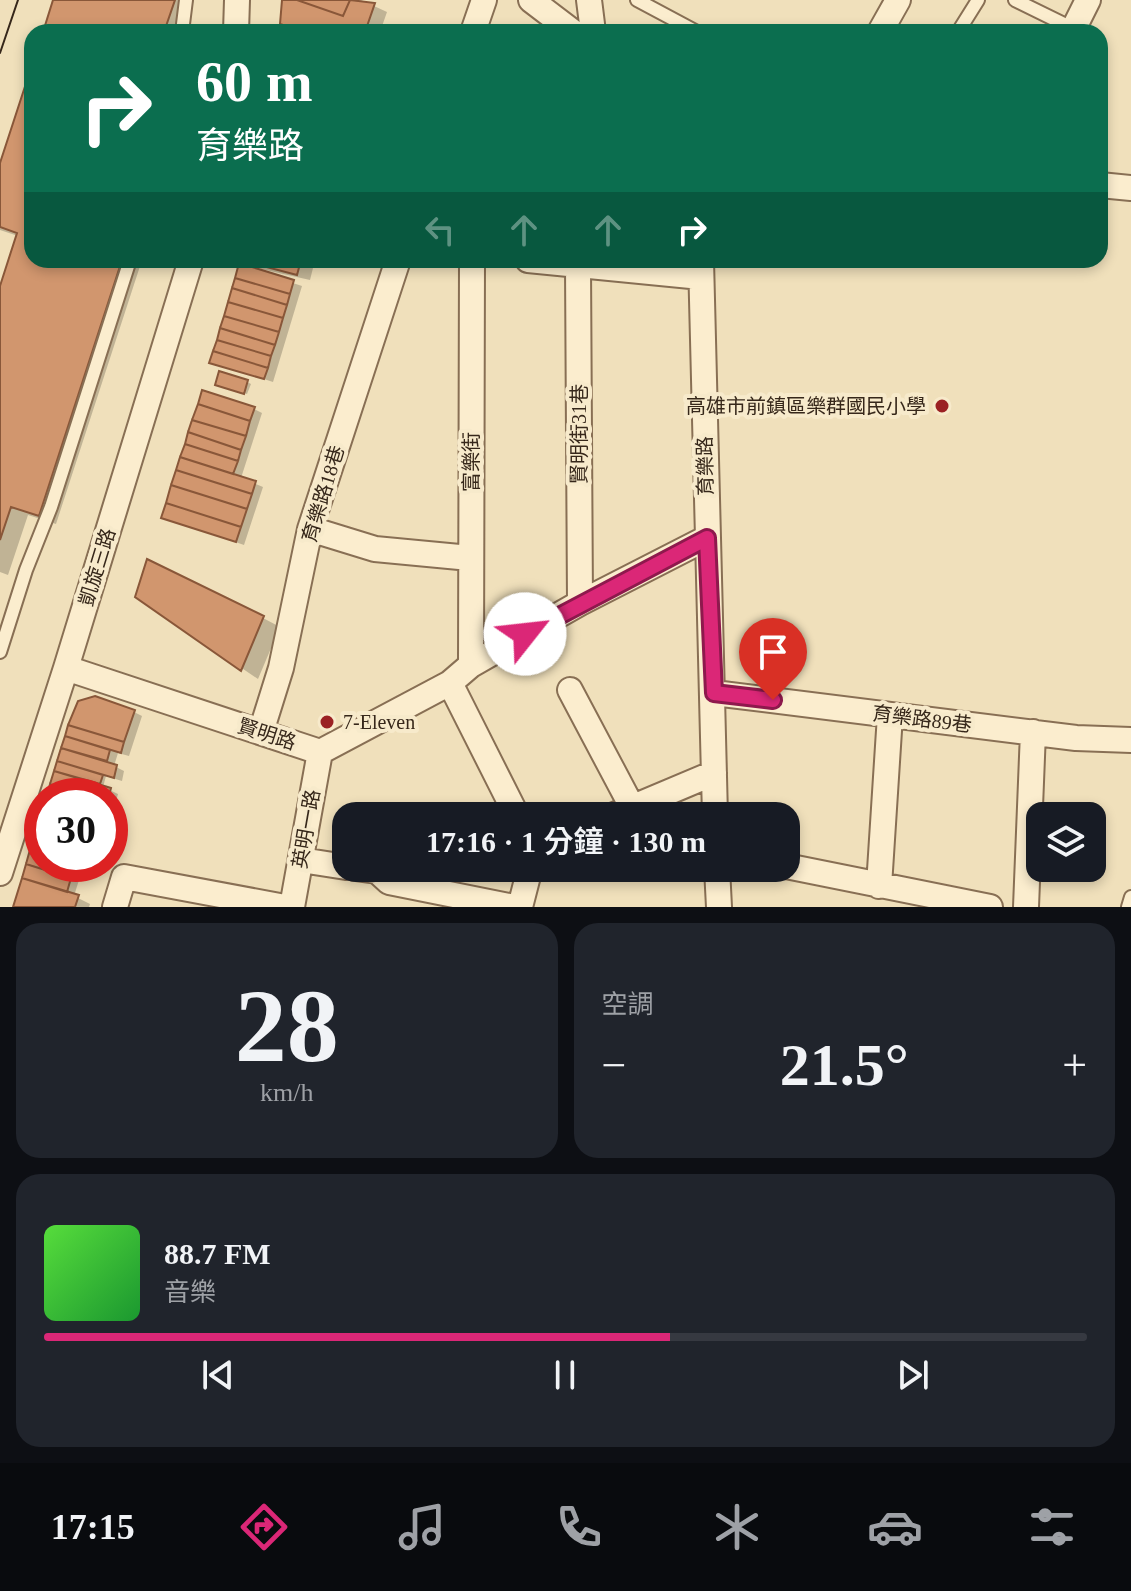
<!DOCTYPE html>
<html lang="zh-TW">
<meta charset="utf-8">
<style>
body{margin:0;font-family:"Times New Roman","Noto Sans TC",serif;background:#20242c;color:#f1f3f6;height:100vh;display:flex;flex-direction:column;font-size:30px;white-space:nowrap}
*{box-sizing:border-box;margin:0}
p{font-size:26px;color:#9ea1a6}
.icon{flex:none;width:44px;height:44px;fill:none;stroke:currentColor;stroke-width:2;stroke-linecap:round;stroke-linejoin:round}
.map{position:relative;height:907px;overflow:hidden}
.sheet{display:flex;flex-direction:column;gap:16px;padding:16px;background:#0d0f14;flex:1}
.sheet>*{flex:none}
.banner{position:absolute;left:24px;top:24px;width:1084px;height:244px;border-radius:24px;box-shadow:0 4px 12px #0003;background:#0b6e4f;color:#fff;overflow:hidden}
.tools{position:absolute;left:1026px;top:802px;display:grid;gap:16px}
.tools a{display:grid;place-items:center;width:80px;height:80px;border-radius:16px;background:#171b24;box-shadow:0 4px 12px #0003;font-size:40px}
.speed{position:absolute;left:24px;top:778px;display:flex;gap:16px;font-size:40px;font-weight:700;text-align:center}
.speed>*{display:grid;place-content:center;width:104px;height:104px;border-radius:50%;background:#171b24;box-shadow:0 4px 12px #0003;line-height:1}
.speed .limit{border:12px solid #d22;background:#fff;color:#111}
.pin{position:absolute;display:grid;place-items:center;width:68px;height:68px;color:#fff;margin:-82px -34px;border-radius:50% 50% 50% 0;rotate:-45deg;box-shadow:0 0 8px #0007}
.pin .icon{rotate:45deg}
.me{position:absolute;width:88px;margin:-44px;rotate:61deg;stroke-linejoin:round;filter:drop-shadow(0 0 6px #0008)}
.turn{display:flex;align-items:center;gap:28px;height:168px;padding:0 40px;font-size:36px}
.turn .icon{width:104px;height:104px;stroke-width:2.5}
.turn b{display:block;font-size:56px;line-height:68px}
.lanes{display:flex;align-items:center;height:76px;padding:0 40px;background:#0003;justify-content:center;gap:40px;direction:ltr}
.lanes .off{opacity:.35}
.big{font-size:60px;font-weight:600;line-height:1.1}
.sheet .widget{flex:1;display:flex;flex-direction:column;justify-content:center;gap:12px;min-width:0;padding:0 28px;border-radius:24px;background:#20242c}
.sheet .dial{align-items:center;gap:0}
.dial b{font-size:104px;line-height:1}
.song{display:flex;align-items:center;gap:24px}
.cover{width:96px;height:96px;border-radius:12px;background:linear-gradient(135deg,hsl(110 70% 55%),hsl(130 70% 35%))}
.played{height:8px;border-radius:4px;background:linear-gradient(90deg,#db2777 60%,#363941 60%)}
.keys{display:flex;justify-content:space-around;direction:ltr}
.heat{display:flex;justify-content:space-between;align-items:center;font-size:44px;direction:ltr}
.sheet .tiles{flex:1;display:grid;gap:16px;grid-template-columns:1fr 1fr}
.widget:last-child{grid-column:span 2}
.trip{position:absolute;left:332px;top:802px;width:468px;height:80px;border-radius:24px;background:#171b24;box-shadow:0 4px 12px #0003;font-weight:600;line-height:80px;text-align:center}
.tabs{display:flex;height:128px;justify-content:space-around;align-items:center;background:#090b0e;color:#9ea1a6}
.tabs .icon{width:56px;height:56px}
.tabs .selected{color:#db2777}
.tabs b{font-size:36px;color:#f1f3f6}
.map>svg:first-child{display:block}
</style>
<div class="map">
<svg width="1131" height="907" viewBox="0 0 1131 907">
<rect width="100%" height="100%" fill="#f0e0bb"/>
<path fill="#0003" d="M55,0H194L184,32H45Z
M284,0H361L387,12L380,32H281L282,27L290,28L282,23Z
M32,71V260H142L56,524L28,515L8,575L0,572V292L18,236L0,230V169Z
M243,260H315L310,280L257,268Z
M241,266L302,286L273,382L212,362Z
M247,382L251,384L247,394L221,386Z
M254,409L262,413L241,478L263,487L244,545L163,517Z
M137,597L263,618L280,627L258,679Z
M75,708L134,712L142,716L129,756L118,753L114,766L124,771L122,781L106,776L103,787L118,794L111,819L115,821L110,839V796H48L55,773L63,774L56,770Z
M42,818V864H84L74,896L90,904L89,907H15Z"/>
<path fill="#d1966e" stroke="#895739" stroke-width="2" d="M53,0H175L164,32H43Z
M282,0H297L343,16L350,0L375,3L365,32H304L280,24Z
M297,0H350L343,16Z
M32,65V260H122L39,516L11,507L0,540V286L17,233L0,227V163Z
M240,260H301L297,275Z
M239,263L294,280L290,294L235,278Z
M235,278L290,294L287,305L232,288Z
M232,288L287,305L283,318L228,302Z
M228,302L283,318L279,332L224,316Z
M224,316L279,332L275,345L220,328Z
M220,328L275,345L271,356L217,340Z
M217,340L271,356L268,368L213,351Z
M213,351L268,368L264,379L209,363Z
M219,371L248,380L244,394L215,385Z
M202,390L255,407L250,421L198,404Z
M198,404L250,421L246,436L192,420Z
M192,420L246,436L241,450L188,432Z
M188,432L241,450L238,461L185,444Z
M185,444L238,461L233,474L180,457Z
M180,457L256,481L252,494L176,470Z
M176,470L252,494L247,509L171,485Z
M171,485L247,509L241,527L166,503Z
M166,503L241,527L236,542L161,518Z
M147,559L264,616L241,671L135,597Z
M95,696L135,710L124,742L68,725L78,701Z
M68,725L124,742L121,753L65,736Z
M65,736L110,750L107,761L61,748Z
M61,748L117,765L114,778L57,761Z
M57,761L103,775L100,784L54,771Z
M54,771L111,788L109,796H90L50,784Z
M50,784L90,796L47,795Z
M31,846L42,849V864H75L71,878L26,864Z
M26,864L71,878L67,892L22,878Z
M22,878L79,895L75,907H13Z"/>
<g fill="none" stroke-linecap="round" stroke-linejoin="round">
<g stroke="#886f54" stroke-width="16">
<path id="lane" d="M637,0L697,32
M1015,0L1074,29
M182,32L186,0
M958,32L978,0
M0,652L26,570L51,507L130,260
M1128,907L1131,897"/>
</g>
<g stroke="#886f54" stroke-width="28">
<path id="street" d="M531,0L573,32
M589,0L593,32
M236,32L237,0
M473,32L484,0
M880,32L898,0
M1072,32L1088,0
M1100,185L1131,188
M528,260L701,277
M701,260L715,816
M578,266L580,603
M310,529L375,549L470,558
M471,665L472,260
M66,668L320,752L450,683L471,665L580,603L707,538
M450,683L517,816
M570,690L632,807
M714,693L1076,738L1131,740
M261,732L281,668L310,529L398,260
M612,816L714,773
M301,860L346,867
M786,866L990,907
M355,868L377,871L389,882L514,907
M717,868L719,907
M0,873L66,668L191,260
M879,886L890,715
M115,907L124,877L285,907
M292,907L320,752
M520,907L530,868
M1026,907L1033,732"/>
</g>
<use href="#lane" stroke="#fbedce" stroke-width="12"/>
<use href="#street" stroke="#fbedce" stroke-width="24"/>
<path stroke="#36271a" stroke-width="2" d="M0,53L18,0"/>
</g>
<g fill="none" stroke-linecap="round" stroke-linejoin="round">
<g stroke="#8e194d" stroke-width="20">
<path id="route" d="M525,634L707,538L714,693L773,700"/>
</g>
<use href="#route" stroke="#db2777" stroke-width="14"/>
</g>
<g fill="#9b2123" stroke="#f7eacb" stroke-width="3">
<circle cx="942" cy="406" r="8"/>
<circle cx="327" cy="722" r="8"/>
</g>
<g text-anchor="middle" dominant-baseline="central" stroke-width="8" stroke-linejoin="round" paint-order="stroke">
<g font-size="20" fill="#36271a" stroke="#f7eacb" text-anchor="end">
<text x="926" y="406">高雄市前鎮區樂群國民小學</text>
<text x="343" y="722" text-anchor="start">7-Eleven</text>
</g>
<g font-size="20" fill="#36271a" stroke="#f7eacb">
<text transform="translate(579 434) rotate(-90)">賢明街31巷</text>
<text transform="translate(471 462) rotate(-90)">富樂街</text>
<text transform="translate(705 466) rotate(-91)">育樂路</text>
<text transform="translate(323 494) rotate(-73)">育樂路18巷</text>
<text transform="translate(97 567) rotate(-73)">凱旋三路</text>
<text transform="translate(922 719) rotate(7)">育樂路89巷</text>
<text transform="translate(267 734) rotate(18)">賢明路</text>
<text transform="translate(306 829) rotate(-80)">英明一路</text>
</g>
</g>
</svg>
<div class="tools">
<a><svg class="icon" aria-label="layers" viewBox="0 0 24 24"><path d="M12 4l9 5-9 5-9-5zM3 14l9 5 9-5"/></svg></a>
</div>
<div class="speed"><div class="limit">30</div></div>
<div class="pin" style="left:773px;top:700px;background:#d93025"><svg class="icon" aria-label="arrive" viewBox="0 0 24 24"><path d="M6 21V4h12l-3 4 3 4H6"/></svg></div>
<svg class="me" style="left:525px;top:634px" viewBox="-20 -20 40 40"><circle r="19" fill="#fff"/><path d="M0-13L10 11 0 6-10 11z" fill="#db2777"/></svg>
<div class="trip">17:16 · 1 分鐘 · 130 m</div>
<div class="banner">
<div class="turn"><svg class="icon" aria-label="right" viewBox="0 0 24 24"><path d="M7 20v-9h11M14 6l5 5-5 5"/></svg><div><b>60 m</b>育樂路</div></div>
<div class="lanes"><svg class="icon off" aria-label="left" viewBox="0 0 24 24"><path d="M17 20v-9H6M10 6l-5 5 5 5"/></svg><svg class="icon off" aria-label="ahead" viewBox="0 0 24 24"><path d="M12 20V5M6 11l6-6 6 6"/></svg><svg class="icon off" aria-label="ahead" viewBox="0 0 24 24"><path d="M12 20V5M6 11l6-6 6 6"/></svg><svg class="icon" aria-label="right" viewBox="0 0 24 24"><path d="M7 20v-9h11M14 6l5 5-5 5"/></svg></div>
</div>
</div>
<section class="sheet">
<div class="tiles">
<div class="widget dial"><b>28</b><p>km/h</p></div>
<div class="widget"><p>空調</p>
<div class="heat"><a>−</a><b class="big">21.5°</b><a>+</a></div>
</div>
<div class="widget">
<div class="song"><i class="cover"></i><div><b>88.7 FM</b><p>音樂</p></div></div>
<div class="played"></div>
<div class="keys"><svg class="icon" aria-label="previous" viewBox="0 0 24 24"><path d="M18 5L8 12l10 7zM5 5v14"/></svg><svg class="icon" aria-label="pause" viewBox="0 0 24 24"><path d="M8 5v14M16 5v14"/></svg><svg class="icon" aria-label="next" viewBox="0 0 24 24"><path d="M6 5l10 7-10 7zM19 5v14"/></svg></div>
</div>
</div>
</section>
<nav class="tabs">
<b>17:15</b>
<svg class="icon selected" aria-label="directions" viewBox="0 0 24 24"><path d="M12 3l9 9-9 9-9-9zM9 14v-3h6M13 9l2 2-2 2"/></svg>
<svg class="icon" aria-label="music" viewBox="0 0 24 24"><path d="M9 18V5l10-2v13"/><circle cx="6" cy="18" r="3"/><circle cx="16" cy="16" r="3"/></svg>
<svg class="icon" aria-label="phone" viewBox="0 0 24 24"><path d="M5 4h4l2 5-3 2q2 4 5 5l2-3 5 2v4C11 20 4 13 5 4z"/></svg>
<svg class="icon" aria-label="climate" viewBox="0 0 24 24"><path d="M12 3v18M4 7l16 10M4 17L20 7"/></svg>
<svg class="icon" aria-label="car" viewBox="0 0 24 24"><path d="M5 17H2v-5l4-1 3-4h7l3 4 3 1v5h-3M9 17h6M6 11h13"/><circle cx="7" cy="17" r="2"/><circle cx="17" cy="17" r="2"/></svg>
<svg class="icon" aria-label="filters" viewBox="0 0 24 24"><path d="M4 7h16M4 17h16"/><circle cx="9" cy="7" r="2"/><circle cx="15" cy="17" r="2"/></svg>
</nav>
